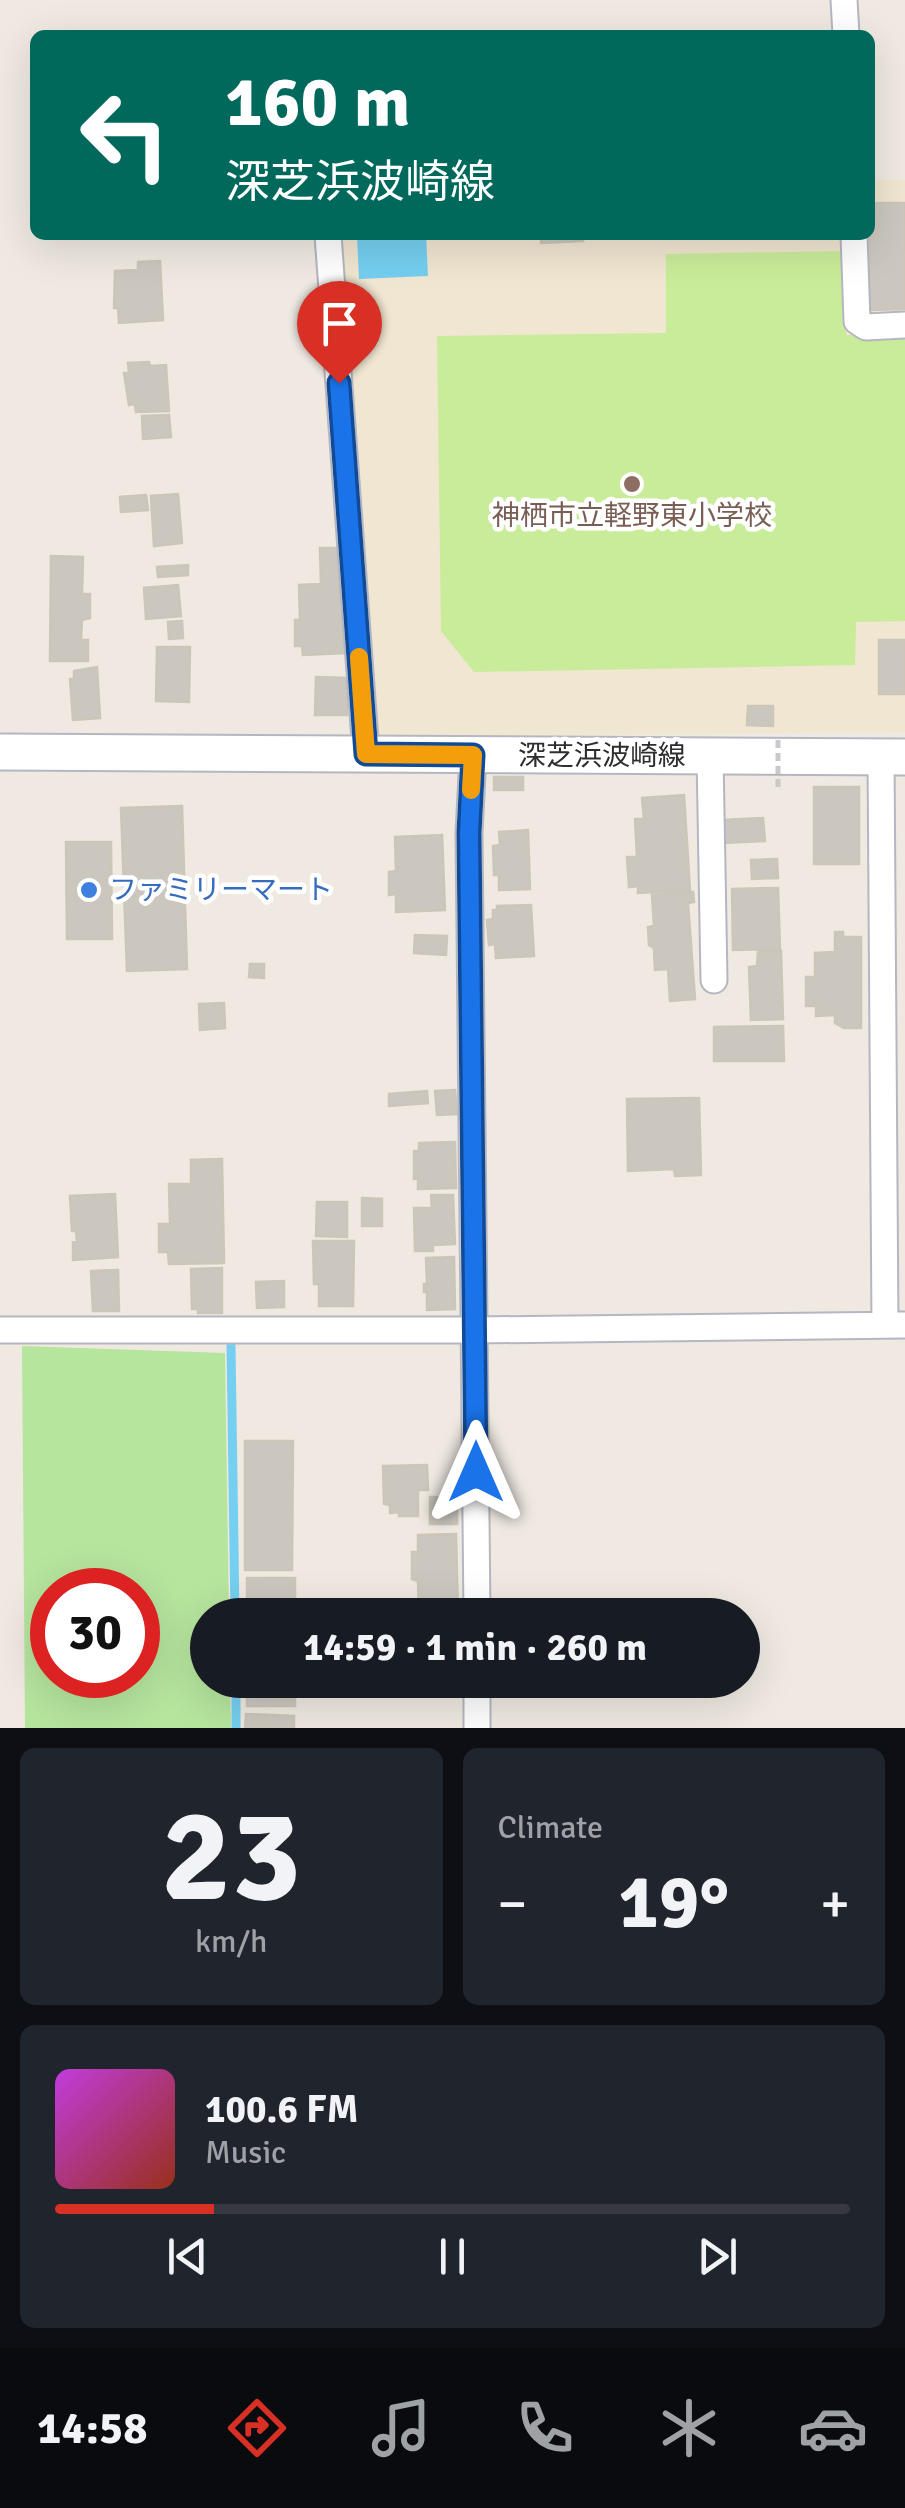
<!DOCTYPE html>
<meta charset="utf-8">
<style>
body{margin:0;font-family:Signika,"Noto Sans JP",sans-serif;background:#20242c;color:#f1f3f6;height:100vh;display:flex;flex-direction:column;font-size:38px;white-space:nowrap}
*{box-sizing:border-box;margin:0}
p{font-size:32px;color:#9ea1a6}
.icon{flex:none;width:55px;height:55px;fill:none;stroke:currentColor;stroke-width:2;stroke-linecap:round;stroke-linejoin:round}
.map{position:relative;height:1728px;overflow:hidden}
.panel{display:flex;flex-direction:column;gap:20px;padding:20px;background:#0d0f14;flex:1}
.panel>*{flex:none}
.banner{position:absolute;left:30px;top:30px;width:845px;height:210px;border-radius:15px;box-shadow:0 10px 40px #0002;background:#00695c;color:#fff;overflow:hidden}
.speed{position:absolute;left:30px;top:1568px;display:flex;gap:20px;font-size:50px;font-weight:700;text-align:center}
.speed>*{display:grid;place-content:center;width:130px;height:130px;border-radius:50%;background:#171b24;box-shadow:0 10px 40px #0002;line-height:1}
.speed .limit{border:15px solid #d22;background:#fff;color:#111}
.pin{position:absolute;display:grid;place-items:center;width:85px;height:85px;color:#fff;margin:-102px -42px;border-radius:50% 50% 50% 0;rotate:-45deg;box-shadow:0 0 10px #0007}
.pin .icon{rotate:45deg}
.me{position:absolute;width:110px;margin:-55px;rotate:0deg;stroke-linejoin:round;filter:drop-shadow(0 0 8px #0008)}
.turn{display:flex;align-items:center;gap:35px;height:210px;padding:0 30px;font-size:45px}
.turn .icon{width:130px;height:130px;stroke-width:2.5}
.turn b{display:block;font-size:70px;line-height:85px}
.big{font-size:75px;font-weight:700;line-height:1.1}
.panel .widget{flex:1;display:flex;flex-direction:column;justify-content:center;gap:15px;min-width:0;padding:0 35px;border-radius:15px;background:#20242c}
.panel .dial{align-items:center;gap:0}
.dial b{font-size:130px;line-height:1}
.song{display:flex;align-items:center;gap:30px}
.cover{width:120px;height:120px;border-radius:15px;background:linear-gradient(135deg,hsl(290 70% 55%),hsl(10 70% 35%))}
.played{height:10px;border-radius:5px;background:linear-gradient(90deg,#d93025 20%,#363941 20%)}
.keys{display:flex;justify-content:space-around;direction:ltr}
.heat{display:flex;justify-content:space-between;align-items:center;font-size:55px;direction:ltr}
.panel .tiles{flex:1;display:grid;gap:20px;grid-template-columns:1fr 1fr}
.widget:last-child{grid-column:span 2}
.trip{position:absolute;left:190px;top:1598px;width:570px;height:100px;border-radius:50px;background:#171b24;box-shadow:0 10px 40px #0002;font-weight:700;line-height:100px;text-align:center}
.tab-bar{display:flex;height:160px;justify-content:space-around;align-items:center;background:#090b0e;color:#9ea1a6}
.tab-bar .icon{width:70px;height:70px}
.tab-bar .on{color:#d93025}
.tab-bar b{font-size:45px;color:#f1f3f6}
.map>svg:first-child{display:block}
</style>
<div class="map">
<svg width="905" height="1728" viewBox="0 0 905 1728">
<rect width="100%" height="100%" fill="#efe9e1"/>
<path fill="#f0e6d1" d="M870,180H905V732L379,736L338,235H870Z"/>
<path fill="#b6e59e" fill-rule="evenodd" d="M22,1346L225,1353L229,1615H208V1680H230L231,1728H25ZM52,1590H138V1675H52Z"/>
<path fill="#c9ec9a" d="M845,251L846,335H905V621L856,622L855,665L474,672L441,631L437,336L666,333V254Z"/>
<path fill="#75cff0" d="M357,235H426L428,276L359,279Z"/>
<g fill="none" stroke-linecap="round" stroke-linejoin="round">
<path stroke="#75cff0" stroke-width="9" d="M231,1346L235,1615
M236,1680V1728"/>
</g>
<path fill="#cbc7bf" stroke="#cbc5ba" stroke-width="2.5" d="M870,203H905V309L870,310Z
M541,235H583V241L541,243Z
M160,261L163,320L119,323L118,308H114L115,271L138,270V262Z
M149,362L150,366L166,365L169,411L136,412L135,404L129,405L124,373H129L128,363Z
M169,415L171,437L143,439L142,416Z
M178,494L182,543L154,546L151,496Z
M146,495L148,510L121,512L120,497Z
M320,548H343L347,653L303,655L302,646H295V620H300L299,585L321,584Z
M51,556L83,557L82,594H90V618L82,620L81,640H88V661H50Z
M188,565V575L158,577L157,567Z
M178,585L181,616L146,619L144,588Z
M182,621L183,638L169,639L168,622Z
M879,640H905V694H879Z
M157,647H190L189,702L156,701Z
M97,667L100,718L73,720L70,679H74V671Z
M316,677L347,678V715H315Z
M748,706H773V726L747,725Z
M494,777H523V790H494Z
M814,787H859V864H814Z
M684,795L690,890L638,893V886L629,887L627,857H637L635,819H644L642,798Z
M182,806L187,969L127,971L121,808Z
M763,818L765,841L723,843L722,820Z
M528,830L530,889L499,890V875H494L493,846L500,845L499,832Z
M442,835L445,910L396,912V894L389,895V872L396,871L395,837Z
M66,842H111L112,939H67Z
M777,859L778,878L752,879L751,860Z
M778,888L780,949L733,950L732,889Z
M693,892L694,902L688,903L695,999L670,1001L668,969L655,970L654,948L649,945L648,927L654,926L652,895Z
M531,905L534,956L496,958L495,944L489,945L487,920L493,919V910H497V906Z
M835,932H843V937H861V1028H844L835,1023V1015L816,1016V1006H806V977H815V953L835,952Z
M415,935L447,936L446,955L414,953Z
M781,951L783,1019L751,1020L749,967L757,966L758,952Z
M250,964H264V978L249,977Z
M224,1003L225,1028L200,1030L199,1004Z
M783,1026L784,1061H714V1027Z
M455,1090L457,1114L437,1115L435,1091Z
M427,1091L428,1103L389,1106V1094Z
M699,1098L701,1175L675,1176L674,1169L628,1171L627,1099Z
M455,1142L456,1188L418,1189V1178L414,1179V1151H419V1143Z
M222,1159L224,1263L169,1264L168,1252H159V1224H170L169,1184H191V1160Z
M115,1194L118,1257L73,1260V1242L77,1241L76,1231H72L70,1196Z
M431,1195H453L455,1244L433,1245V1251H415L414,1208H432Z
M362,1198L382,1199V1226H362Z
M317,1202H347V1237L316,1236Z
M313,1241H354L353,1306H319V1284H314Z
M454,1257L455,1309L427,1310V1292H424V1284H427L426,1258Z
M222,1268V1313H198V1309H192L191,1269Z
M118,1270L119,1311H93L91,1271Z
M284,1281V1307L257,1308L256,1282Z
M245,1441H293L292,1570H245Z
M427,1465L428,1490H418V1516H399V1512L390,1513V1505L384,1504L383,1466Z
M430,1497L457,1498V1524H430Z
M456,1534L458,1615H419L418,1581L412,1579V1552H418V1535Z
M247,1578H295V1615H247Z
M247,1680H295V1706H247Z
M246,1714L294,1716V1728H245Z"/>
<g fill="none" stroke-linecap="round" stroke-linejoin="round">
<g stroke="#b4b7c1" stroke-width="29">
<path id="street" d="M844,0L846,35
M328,235L366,754
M854,235L857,321L866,327L905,325
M473,755L469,833L477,1615
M710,756L714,980
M881,757L885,1325
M0,1330H476L905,1325
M477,1680V1728"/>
</g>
<g stroke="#b4b7c1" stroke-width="39">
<path id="secondary" d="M0,752L905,757"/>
</g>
<use href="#street" stroke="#fff" stroke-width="25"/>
<use href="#secondary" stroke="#fff" stroke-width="35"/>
<path stroke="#c9c9c9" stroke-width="5" stroke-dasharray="8 5" stroke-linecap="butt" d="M778,740V787"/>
</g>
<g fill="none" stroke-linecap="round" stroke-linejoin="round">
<g stroke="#114b97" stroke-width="25">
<path id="route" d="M339,383L366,754L473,755L469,833L476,1472"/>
</g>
<use href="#route" stroke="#1a73e8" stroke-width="18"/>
<path stroke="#f59e0b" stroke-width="18" d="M359,657L366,754L473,755L471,790"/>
</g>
<circle fill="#8d6e63" stroke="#fff" stroke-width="4" cx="632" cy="484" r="10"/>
<circle fill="#3f7fe0" stroke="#fff" stroke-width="4" cx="89" cy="890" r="10"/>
<g text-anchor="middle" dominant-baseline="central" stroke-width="9" stroke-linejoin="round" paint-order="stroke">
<g font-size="28" fill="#785e54" stroke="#fff">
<text x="632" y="516">神栖市立軽野東小学校</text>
</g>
<g font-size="28" fill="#2e2e2e" stroke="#fff">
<text x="602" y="756">深芝浜波崎線</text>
</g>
<g font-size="28" fill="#366cbe" stroke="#fff" text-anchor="start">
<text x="109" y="890">ファミリーマート</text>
</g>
</g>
</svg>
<div class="speed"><div class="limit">30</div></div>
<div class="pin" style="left:339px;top:383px;background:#d93025"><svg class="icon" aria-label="arrive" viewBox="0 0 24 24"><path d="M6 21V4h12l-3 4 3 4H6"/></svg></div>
<svg class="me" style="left:476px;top:1472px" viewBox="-20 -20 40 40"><path d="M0-17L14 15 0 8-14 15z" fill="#1a73e8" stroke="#fff" stroke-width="4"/></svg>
<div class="trip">14:59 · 1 min · 260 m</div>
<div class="banner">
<div class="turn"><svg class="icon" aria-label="left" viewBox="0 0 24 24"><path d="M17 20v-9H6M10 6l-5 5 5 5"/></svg><div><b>160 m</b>深芝浜波崎線</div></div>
</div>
</div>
<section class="panel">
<div class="tiles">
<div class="widget dial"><b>23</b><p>km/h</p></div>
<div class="widget"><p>Climate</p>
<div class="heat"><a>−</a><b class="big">19°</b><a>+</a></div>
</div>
<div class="widget">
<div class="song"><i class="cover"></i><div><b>100.6 FM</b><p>Music</p></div></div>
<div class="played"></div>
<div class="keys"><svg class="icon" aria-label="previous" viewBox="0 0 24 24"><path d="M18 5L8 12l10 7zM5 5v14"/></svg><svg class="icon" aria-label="pause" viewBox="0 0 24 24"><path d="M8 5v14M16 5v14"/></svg><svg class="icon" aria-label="next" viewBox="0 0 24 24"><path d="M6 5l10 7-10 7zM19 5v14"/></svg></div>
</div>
</div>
</section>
<nav class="tab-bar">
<b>14:58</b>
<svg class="icon on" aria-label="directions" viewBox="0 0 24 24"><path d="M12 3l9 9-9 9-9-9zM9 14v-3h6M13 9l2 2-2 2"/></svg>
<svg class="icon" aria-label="music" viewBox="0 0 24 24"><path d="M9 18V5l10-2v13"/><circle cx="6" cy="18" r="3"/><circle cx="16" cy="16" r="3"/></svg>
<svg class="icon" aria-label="phone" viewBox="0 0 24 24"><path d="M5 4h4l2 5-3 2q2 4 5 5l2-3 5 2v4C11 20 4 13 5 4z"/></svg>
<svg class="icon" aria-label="climate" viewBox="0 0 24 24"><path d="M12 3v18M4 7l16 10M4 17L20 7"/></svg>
<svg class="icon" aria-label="car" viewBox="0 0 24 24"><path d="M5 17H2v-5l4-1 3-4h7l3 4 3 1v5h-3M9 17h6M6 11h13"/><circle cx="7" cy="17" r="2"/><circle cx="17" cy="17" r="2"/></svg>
</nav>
